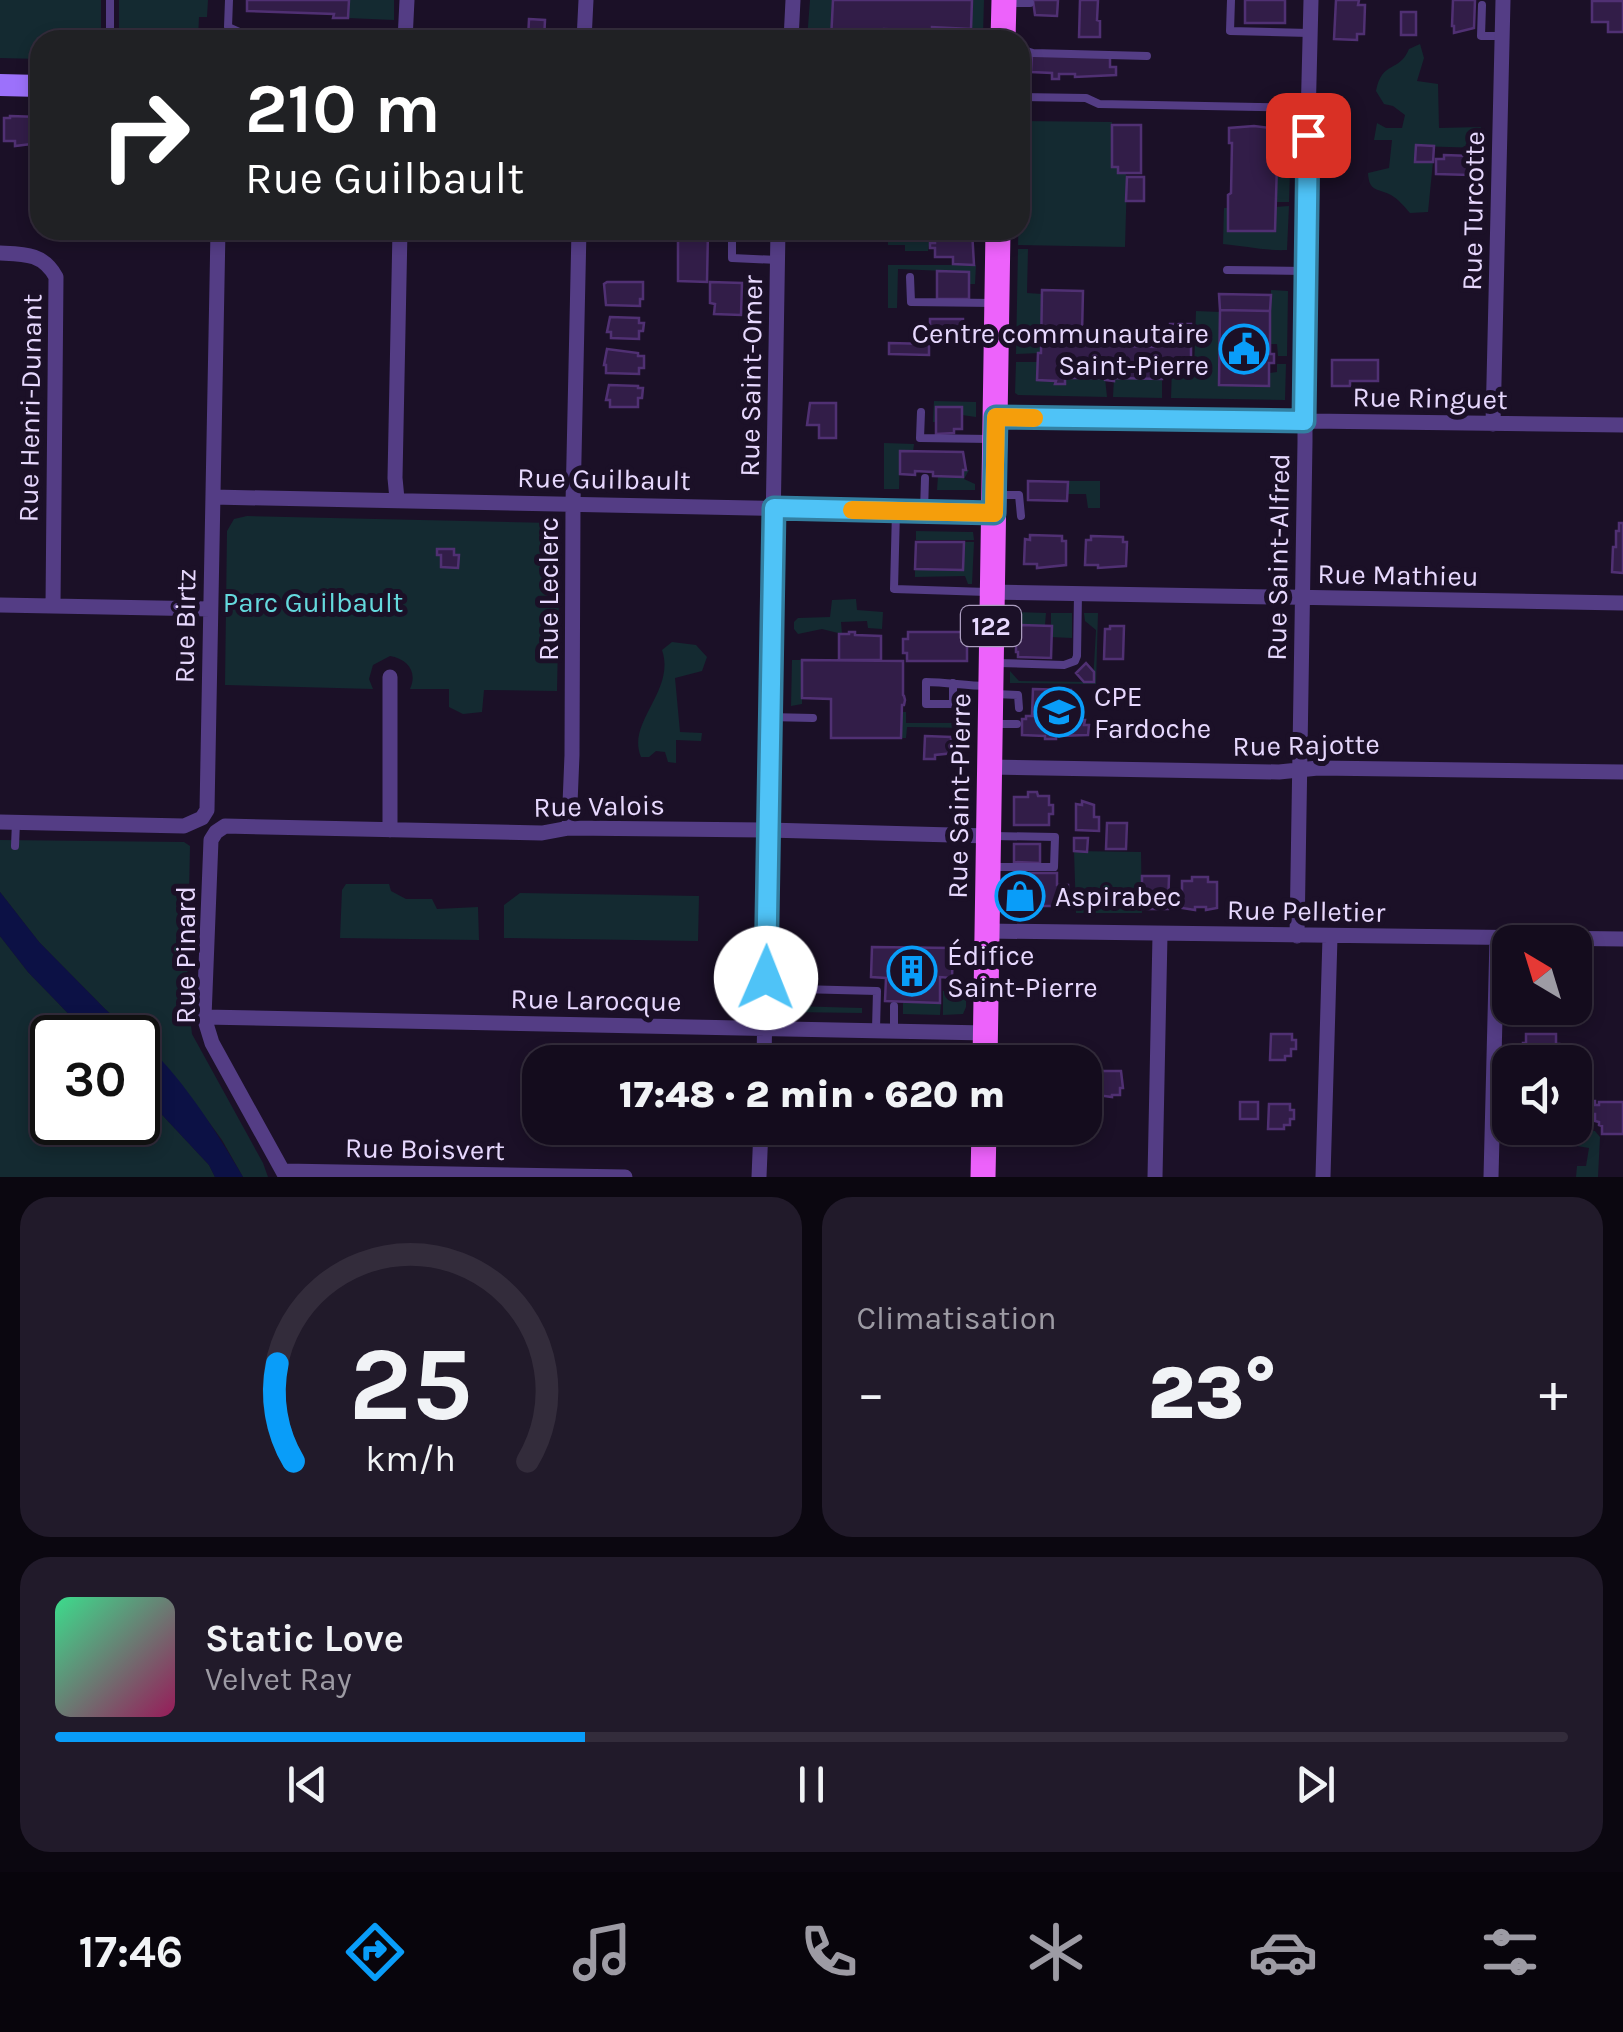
<!DOCTYPE html>
<html lang="fr">
<meta charset="utf-8">
<style>
body{margin:0;font-family:Karla,sans-serif;background:#211a2a;color:#f1f3f6;height:100vh;display:flex;flex-direction:column;font-size:38px;white-space:nowrap}
*{box-sizing:border-box;margin:0}
p{font-size:32px;color:#9d9ba4}
.icon{flex:none;width:55px;height:55px;fill:none;stroke:currentColor;stroke-width:2;stroke-linecap:round;stroke-linejoin:round}
.map{position:relative;height:1177px;overflow:hidden}
.drawer{display:flex;flex-direction:column;gap:20px;padding:20px;background:#0b0710;flex:1}
.drawer>*{flex:none}
.guide{position:absolute;left:30px;top:30px;width:1000px;height:210px;border-radius:30px;box-shadow:0 5px 15px #0003,0 0 0 2px #332c3b;background:#202124;color:#fff;overflow:hidden}
.needle{width:65px;rotate:322deg}
.buttons{position:absolute;left:1492px;top:925px;display:grid;gap:20px}
.buttons a{display:grid;place-items:center;width:100px;height:100px;border-radius:20px;background:#140c1d;box-shadow:0 5px 15px #0003,0 0 0 2px #332c3b;font-size:50px}
.speed{position:absolute;left:30px;top:1015px;display:flex;gap:20px;font-size:50px;font-weight:700;text-align:center}
.speed>*{display:grid;place-content:center;width:130px;height:130px;border-radius:50%;background:#140c1d;box-shadow:0 5px 15px #0003,0 0 0 2px #332c3b;line-height:1}
.speed .limit{border:5px solid #111;border-radius:15px;background:#fff;color:#111}
.pin{position:absolute;display:grid;place-items:center;width:85px;height:85px;color:#fff;margin:-42px;border-radius:20px;box-shadow:0 5px 15px #0006}
.me{position:absolute;width:110px;margin:-55px;rotate:1deg;stroke-linejoin:round;filter:drop-shadow(0 0 8px #0008)}
.turn{display:flex;align-items:center;gap:35px;height:210px;padding:0 50px;font-size:45px}
.turn .icon{width:130px;height:130px;stroke-width:2.5}
.turn b{display:block;font-size:70px;line-height:85px}
.big{font-size:75px;font-weight:800;line-height:1.1}
.drawer .widget{flex:1;display:flex;flex-direction:column;justify-content:center;gap:15px;min-width:0;padding:0 35px;border-radius:30px;background:#211a2a}
.drawer .dial{align-items:center;gap:0}
.dial svg{height:260px;overflow:visible;fill:none;stroke:#332c3b;stroke-width:7;stroke-linecap:round;text-anchor:middle}
.dial text{fill:#f1f3f6;stroke:none}
.song{display:flex;align-items:center;gap:30px}
.cover{width:120px;height:120px;border-radius:15px;background:linear-gradient(135deg,hsl(150 70% 55%),hsl(330 70% 35%))}
.played{height:10px;border-radius:5px;background:linear-gradient(90deg,#099df9 35%,#332c3b 35%)}
.keys{display:flex;justify-content:space-around;direction:ltr}
.heat{display:flex;justify-content:space-between;align-items:center;font-size:55px;direction:ltr}
.drawer .tiles{flex:1;display:grid;gap:20px;grid-template-columns:1fr 1fr}
.widget:last-child{grid-column:span 2}
.trip{position:absolute;left:522px;top:1045px;width:580px;height:100px;border-radius:30px;background:#140c1d;box-shadow:0 5px 15px #0003,0 0 0 2px #332c3b;font-weight:800;line-height:100px;text-align:center}
.dock{display:flex;height:160px;justify-content:space-around;align-items:center;background:#08050c;color:#9d9ba4}
.dock .icon{width:70px;height:70px}
.dock .on{color:#099df9}
.dock b{font-size:45px;color:#f1f3f6}
.map>svg:first-child{display:block}
</style>
<div class="map">
<svg width="1623" height="1177" viewBox="0 0 1623 1177">
<rect width="100%" height="100%" fill="#1b1027"/>
<path fill="#142a31" d="M0,0H101V40H55L50,37L47,40H40V59L0,58Z
M119,0H208L207,17H199L198,40H119Z
M349,0H394V20L348,18Z
M810,0H833L831,40H807Z
M972,0H984L983,35H972Z
M1420,44L1424,58L1417,81L1438,84L1439,128L1481,127V148L1416,146L1415,161L1433,162L1428,212L1410,213C1404,206 1398,199 1391,195C1377,188 1369,192 1368,173L1389,168L1392,140H1374L1377,123L1386,128H1402L1405,115L1393,106L1384,104L1376,91C1382,60 1399,73 1409,49Z
M1021,121L1112,122V166C1119,167 1125,170 1127,177L1125,247L1018,245Z
M1278,139H1291L1289,202H1275Z
M1289,206L1287,250C1265,251 1245,246 1223,244L1224,208H1228V231H1274L1275,207Z
M888,230H905V238L930,239L928,251H905V245H888Z
M1018,249H1028L1027,293L1042,294L1041,353L1016,354Z
M888,265H976L975,284H969L968,272L898,269L897,308H888Z
M1271,290L1288,291L1287,356H1278L1277,344H1270Z
M1196,311L1220,312L1219,385L1269,386V373L1277,372V364H1286L1285,400L1171,398L1172,367H1191V370H1194Z
M1016,362H1038V380L1056,381V384H1064L1065,378H1105L1107,397L1018,395L1015,393Z
M1114,378L1162,379V398L1113,397Z
M934,401L976,402V417L962,415V407H937L936,422H933Z
M884,443L914,444L913,452H900L899,489H884Z
M963,470H969L964,479L975,484V490H937L938,476L963,477Z
M1068,481H1100V508H1088L1086,494H1068Z
M247,516L552,523L557,527L560,542L557,691L484,690L482,712L463,714L449,707V689H410C418,671 407,659 390,656L373,665L369,679L373,689L225,685L227,531L234,519Z
M916,531L970,532H973L974,540H916Z
M964,542H974L972,584H968L965,576L915,577V569L963,570Z
M856,599L857,610L883,612L882,629L868,628L867,621L841,622L842,634L822,629L798,634L794,629V622L798,618L830,617L832,600Z
M1013,612L1046,613L1045,625H1020L1016,635H1010L1011,615Z
M1051,613H1072V638L1051,637Z
M1084,613H1098L1096,684L1010,683V671L1019,681L1093,682L1096,630L1085,621Z
M672,642L696,645L707,657L702,671L675,678L680,732L702,733L701,741L676,740V763L668,762L665,752L656,751L649,757H641C626,722 676,691 662,650Z
M792,660H802V704L791,706Z
M963,699H971V728L907,727L906,738H901L902,712H906V723H963Z
M0,840L184,842L190,846L187,990L192,1034L263,1163L268,1177H243L222,1140L181,1084L148,1047L105,1009L39,942L0,892Z
M1074,851L1141,852L1142,913H1076Z
M346,884H389L391,891L406,899H432L437,909L478,907L479,940L340,938L342,890Z
M520,893L699,896L698,941L504,938V905Z
M0,936L28,972L91,1037L52,1038V1122H138V1089L209,1165L215,1177H0Z
M786,987H791V1006L862,1008V1013L789,1012L785,1006Z
M943,991H966V1007L963,1014L943,1015Z
M903,1002H941L940,1015L903,1014Z
M1589,1130L1595,1131L1600,1137L1598,1177H1576L1577,1166H1586L1589,1148L1577,1146L1581,1134Z"/>
<path fill="#0c1145" d="M0,892L39,942L105,1009L137,1038L91,1037L28,972L0,936Z
M138,1038C177,1069 217,1132 243,1177H215L209,1165L138,1089Z"/>
<path fill="#321d48" stroke="#503073" stroke-width="2.5" d="M247,0H349L348,18H333L334,14L247,11Z
M833,0H972L971,29L932,27V31L884,29V40H831Z
M1033,0H1058L1057,16L1035,15Z
M1080,0H1098L1097,20L1100,21V37H1079Z
M1245,0H1285V23H1245Z
M1336,0H1359L1358,5H1365L1364,34H1357V40L1334,39Z
M1453,0H1475L1474,28L1454,33V26H1452Z
M1592,1H1623V32H1608V22H1592Z
M1401,12H1416V35H1401Z
M529,19L545,20L544,40H528Z
M1032,55L1110,56V67H1116V75L1075,77V74H1059V79H1052V73L1031,72Z
M10,116L40,117V143L15,146V141H4V118H10Z
M1112,125H1141V173H1118V167H1112Z
M1254,126L1278,129L1275,231H1228V195L1231,193L1232,143H1229V128Z
M1416,145L1434,146L1433,162H1415Z
M1444,155L1471,156L1470,175L1436,174V159H1444Z
M1127,177H1144V201H1126Z
M678,230H708L707,282L678,281Z
M930,230H972L974,265L953,264V257H935V248H930V243H935V237L930,236Z
M937,271L969,272V299H937Z
M607,282H643V299H640V306L606,305L604,284Z
M710,282L742,283L741,315L714,314L715,304L710,303Z
M1042,290L1083,291L1082,334L1123,335V346L1156,347L1157,340H1169L1170,324H1191V367H1162V379L1114,378V381L1105,380V378H1065V384H1055L1056,381L1037,380L1038,353H1041Z
M1219,294L1271,295L1270,311L1220,310Z
M1220,310L1270,311V354H1274V363H1269V386L1219,385Z
M610,317L639,318V323H644L643,331H639V339L611,338V332H607Z
M930,319H963V325H967L966,336H964V339H930Z
M889,343L929,344V355L889,354Z
M607,349L638,353V356H644V368H639V374L606,373V365H604Z
M1332,360H1378V381H1350V386H1332Z
M609,385L638,386V388H643L642,398H638V407H610V400H606Z
M810,403H836V438H819V425H807Z
M936,407H962V429H954V433L936,434Z
M900,451L963,452L966,470H963V477L933,476V472L915,471V475L900,474Z
M1028,481L1068,482L1067,501L1028,500Z
M1619,523H1623V573L1612,572L1613,547H1616V531H1619Z
M1030,535L1062,536V541H1066V565L1037,568V564H1024L1025,539L1030,540Z
M1091,536L1123,537V542H1127L1126,566L1098,568V565H1085L1086,540H1091Z
M916,542H964L963,570L915,569Z
M437,549H454V555H459L458,568L441,567V555H437Z
M1020,625L1052,626L1051,658L1018,657V652H1016V631H1019Z
M1110,626H1124L1123,659H1104L1105,629H1110Z
M849,632H855V635L881,636V660H839V634H849Z
M908,632H967V661H907V653H903V639H908Z
M802,660L903,661V695L904,696L905,700L904,705H902L901,738H831V699L802,698Z
M1086,663L1094,672V682H1084L1076,673Z
M1033,689L1071,690V714H1067V720H1085L1084,725H1089L1088,735L1056,736V739H1045V736L1022,735V719H1026V716H1035L1032,714Z
M925,736L951,737V740H955L954,753L935,755V759H924Z
M1028,792H1037L1038,796H1049V805H1053V814H1049V825H1014V797H1028Z
M1082,801L1094,805V817H1099V831L1076,830V804L1082,805Z
M1107,823H1127L1126,849H1106Z
M1074,838H1088L1087,852L1074,851Z
M1014,844H1040V863L1014,862Z
M1030,873H1057V885H1068V906H1017V885H1030Z
M1142,876H1169L1168,909H1142Z
M1192,877H1208V882H1217V908L1206,910V907H1195V910L1182,908V881H1192Z
M872,947L953,948L952,978L940,977V1003L885,1001L886,978L871,977Z
M1271,1034H1292V1040H1296V1049H1291V1056H1285V1060H1270Z
M1526,1034H1556V1044H1559L1556,1058L1525,1057V1048L1523,1046V1043H1526Z
M1085,1071H1121L1123,1088H1120V1095H1112V1097L1097,1095L1095,1098H1085Z
M1579,1101H1595V1105H1599V1102H1623V1134H1602V1126L1599,1125V1122L1595,1121V1114H1579Z
M1240,1102H1258V1119H1240Z
M1269,1104H1290V1110H1294V1119H1290V1125H1284V1129H1268Z"/>
<g fill="none" stroke-linecap="round" stroke-linejoin="round">
<path stroke="#543d85" stroke-width="8" d="M110,0V40
M229,0L228,27L239,32L405,37
M1231,0L1230,31L1309,33
M1009,3H1030
M1482,5L1481,36H1502
M1020,49L1033,53L1147,56
M1020,97L1086,98L1099,104L1308,108
M732,230V258L778,260
M1227,270L1305,271
M910,277L911,302L993,303
M921,412L920,438L990,439
M999,495H1019L1021,516
M896,511L894,589L987,592
M924,512L925,478
M998,663L1064,665L1075,661L1077,656L1078,594
M953,683V704H926V682C947,682 966,686 986,686
M995,694L1018,695L1019,708
M769,717L813,718
M997,724H1017
M994,836L1055,837L1054,867H995
M15,846L16,822
M766,978L799,979L798,989L877,991L876,1029
M894,1031V1006"/>
<path stroke="#543d85" stroke-width="15" d="M405,40L407,0
M584,40L586,0
M791,40L793,0
M0,253C24,254 43,253 56,277L53,606
M996,417L1623,425
M1493,424L1503,0
M213,497L994,513
M397,499L395,478L400,230
M992,592L1623,603
M0,605L210,609
M990,767L1279,772L1318,768L1623,772
M0,822L184,826L202,818L207,810L218,230
M569,828L572,755L573,503L579,230
M390,830V677
M988,931L1623,939
M1297,936L1305,442V242L1311,0
M204,1017L986,1033
M764,1062L778,230
M284,1171L625,1177
M286,1177L212,1043L204,1017L211,840L216,832L225,826L542,833L569,828L768,830L989,836
M759,1177L761,1128
M1155,1177L1160,935
M1323,1177L1330,937
M1491,1177L1497,938"/>
<path stroke="#9c71fb" stroke-width="22" d="M0,85L40,86"/>
<path stroke="#ed62fb" stroke-width="25" d="M1003,40L1004,0
M985,1062L998,230
M983,1177L984,1128"/>
</g>
<g fill="none" stroke-linecap="round" stroke-linejoin="round">
<g stroke="#337fa1" stroke-width="25">
<path id="route" d="M766,978L774,508L994,513L996,417L1304,421L1308,135"/>
</g>
<use href="#route" stroke="#4fc3f7" stroke-width="18"/>
<path stroke="#f59e0b" stroke-width="18" d="M852,510L994,513L996,417L1034,418"/>
</g>
<defs>
<g id="civic-ring" transform="scale(2.5)"><circle r="9.5" fill="#1b1027" stroke="#099df9" stroke-width="1.5"/><path d="M-.6-6.5H3V-4.5H.6V-3L4-1V1h2V6H-6V1h2V-1L-.6-3ZM-1.2 2.5V6h2.4V2.5Z" fill="#099df9"/></g>
<g id="school-ring" transform="scale(2.5)"><circle r="9.5" fill="#1b1027" stroke="#099df9" stroke-width="1.5"/><path d="M0-5L7-2L0 1L-7-2ZM-4 1L0 2.5L4 1V4Q0 6-4 4Z" fill="#099df9"/></g>
<g id="shop-ring" transform="scale(2.5)"><circle r="9.5" fill="#1b1027" stroke="#099df9" stroke-width="1.5"/><path d="M-5-2.5h2.3a2.7 3.5 0 0 1 5.4 0H5L5.5 6h-11ZM-1.5-2.5h3a1.5 2.3 0 0 0-3 0Z" fill="#099df9"/></g>
<g id="building-ring" transform="scale(2.5)"><circle r="9.5" fill="#1b1027" stroke="#099df9" stroke-width="1.5"/><path d="M-4-6H4V6H1V3H-1V6H-4ZM-2.5-4.3h1.7v1.8h-1.7ZM.8-4.3h1.7v1.8H.8ZM-2.5-1h1.7V.8h-1.7ZM.8-1h1.7V.8H.8Z" fill="#099df9"/></g>
</defs>
<g fill-rule="evenodd">
<use href="#civic-ring" x="1244" y="349"/>
<use href="#school-ring" x="1059" y="712"/>
<use href="#shop-ring" x="1020" y="896"/>
<use href="#building-ring" x="912" y="971"/>
</g>
<g text-anchor="middle" dominant-baseline="central" stroke-width="10" stroke-linejoin="round" paint-order="stroke">
<rect fill="#1b1027" stroke="#aa9cbe" stroke-width="2.5" x="961" y="606" width="60" height="40" rx="8"/>
<g font-size="25" font-weight="bold" fill="#e7d8fe">
<text x="991" y="626">122</text>
</g>
<g font-size="28" fill="#e7d8fe" stroke="#1b1027">
<text transform="translate(1473 211) rotate(-89)">Rue Turcotte</text>
<text transform="translate(751 376) rotate(-89)">Rue Saint-Omer</text>
<text transform="translate(1430 398) rotate(1)">Rue Ringuet</text>
<text transform="translate(30 408) rotate(-89)">Rue Henri-Dunant</text>
<text transform="translate(604 479) rotate(1)">Rue Guilbault</text>
<text transform="translate(1278 557) rotate(-89)">Rue Saint-Alfred</text>
<text transform="translate(1398 575) rotate(1)">Rue Mathieu</text>
<text transform="translate(548 589) rotate(-90)">Rue Leclerc</text>
<text transform="translate(185 626) rotate(-89)">Rue Birtz</text>
<text transform="translate(1306 745) rotate(-1)">Rue Rajotte</text>
<text transform="translate(959 796) rotate(-89)">Rue Saint-Pierre</text>
<text transform="translate(599 806) rotate(-1)">Rue Valois</text>
<text transform="translate(1306 911) rotate(1)">Rue Pelletier</text>
<text transform="translate(185 955) rotate(-90)">Rue Pinard</text>
<text transform="translate(596 1000) rotate(1)">Rue Larocque</text>
<text transform="translate(425 1149) rotate(1)">Rue Boisvert</text>
</g>
<g font-size="28" fill="#e7d8fe" stroke="#1b1027" text-anchor="start">
<text x="1209" y="333" text-anchor="end">Centre communautaire<tspan x="1209" dy="32">Saint-Pierre</tspan></text>
<text x="1094" y="696">CPE<tspan x="1094" dy="32">Fardoche</tspan></text>
<text x="1055" y="896">Aspirabec</text>
<text x="947" y="955">Édifice<tspan x="947" dy="32">Saint-Pierre</tspan></text>
</g>
<g font-size="28" fill="#64d9dd" stroke="#1b1027">
<text x="313" y="602">Parc Guilbault</text>
</g>
</g>
</svg>
<div class="buttons">
<a><svg class="needle" viewBox="-14 -14 28 28"><path d="M0-13l5 13h-10z" fill="#e53935"/><path d="M0 13l5-13h-10z" fill="#9d9ba4"/></svg></a>
<a><svg class="icon" aria-label="sound" viewBox="0 0 24 24"><path d="M4 9h4l5-4v14l-5-4H4zM17 9q2 3 0 6"/></svg></a>
</div>
<div class="speed"><div class="limit">30</div></div>
<div class="pin" style="left:1308px;top:135px;background:#d93025"><svg class="icon" aria-label="arrive" viewBox="0 0 24 24"><path d="M6 21V4h12l-3 4 3 4H6"/></svg></div>
<svg class="me" style="left:766px;top:978px" viewBox="-20 -20 40 40"><circle r="19" fill="#fff"/><path d="M0-13L10 11 0 6-10 11z" fill="#4fc3f7"/></svg>
<div class="trip">17:48 · 2 min · 620 m</div>
<div class="guide">
<div class="turn"><svg class="icon" aria-label="right" viewBox="0 0 24 24"><path d="M7 20v-9h11M14 6l5 5-5 5"/></svg><div><b>210 m</b>Rue Guilbault</div></div>
</div>
</div>
<section class="drawer">
<div class="tiles">
<div class="widget dial"><svg viewBox="0 0 100 80">
<path d="M14 69A42 42 0 1 1 86 69"/>
<path d="M14 69A42 42 0 0 1 9 39" stroke="#099df9"/>
<text x="50" y="56" font-size="32" font-weight="700">25</text>
<text x="50" y="72" font-size="11">km/h</text>
</svg></div>
<div class="widget"><p>Climatisation</p>
<div class="heat"><a>−</a><b class="big">23°</b><a>+</a></div>
</div>
<div class="widget">
<div class="song"><i class="cover"></i><div><b>Static Love</b><p>Velvet Ray</p></div></div>
<div class="played"></div>
<div class="keys"><svg class="icon" aria-label="previous" viewBox="0 0 24 24"><path d="M18 5L8 12l10 7zM5 5v14"/></svg><svg class="icon" aria-label="pause" viewBox="0 0 24 24"><path d="M8 5v14M16 5v14"/></svg><svg class="icon" aria-label="next" viewBox="0 0 24 24"><path d="M6 5l10 7-10 7zM19 5v14"/></svg></div>
</div>
</div>
</section>
<nav class="dock">
<b>17:46</b>
<svg class="icon on" aria-label="directions" viewBox="0 0 24 24"><path d="M12 3l9 9-9 9-9-9zM9 14v-3h6M13 9l2 2-2 2"/></svg>
<svg class="icon" aria-label="music" viewBox="0 0 24 24"><path d="M9 18V5l10-2v13"/><circle cx="6" cy="18" r="3"/><circle cx="16" cy="16" r="3"/></svg>
<svg class="icon" aria-label="phone" viewBox="0 0 24 24"><path d="M5 4h4l2 5-3 2q2 4 5 5l2-3 5 2v4C11 20 4 13 5 4z"/></svg>
<svg class="icon" aria-label="climate" viewBox="0 0 24 24"><path d="M12 3v18M4 7l16 10M4 17L20 7"/></svg>
<svg class="icon" aria-label="car" viewBox="0 0 24 24"><path d="M5 17H2v-5l4-1 3-4h7l3 4 3 1v5h-3M9 17h6M6 11h13"/><circle cx="7" cy="17" r="2"/><circle cx="17" cy="17" r="2"/></svg>
<svg class="icon" aria-label="filters" viewBox="0 0 24 24"><path d="M4 7h16M4 17h16"/><circle cx="9" cy="7" r="2"/><circle cx="15" cy="17" r="2"/></svg>
</nav>
